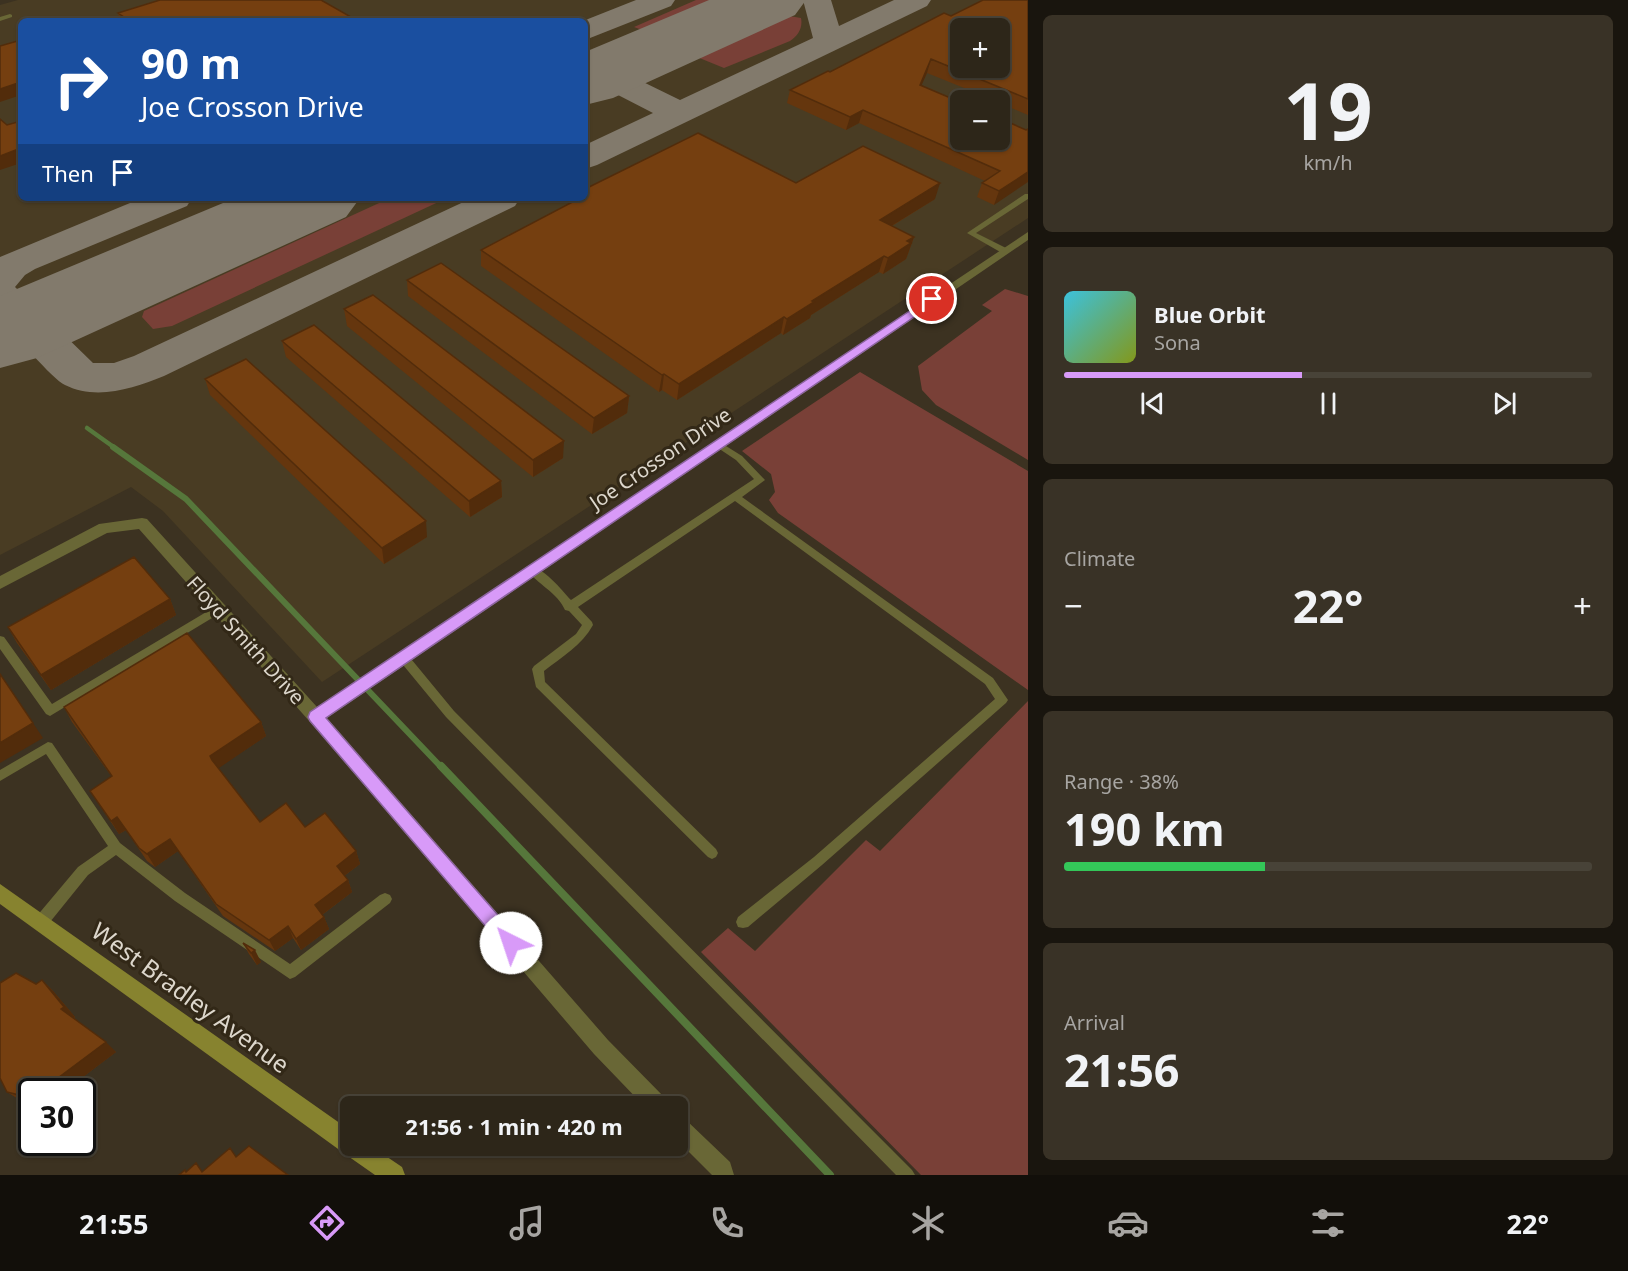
<!DOCTYPE html>
<meta charset="utf-8">
<style>
body{margin:0;font-family:"Noto Sans",sans-serif;background:#393226;color:#f1f3f6;height:100vh;display:flex;flex-direction:column;font-size:22px;white-space:nowrap}
*{box-sizing:border-box;margin:0}
p{font-size:20px;color:#a7a5a2}
.icon{flex:none;width:33px;height:33px;fill:none;stroke:currentColor;stroke-width:2;stroke-linecap:round;stroke-linejoin:round}
.map{position:relative;flex:1;overflow:hidden}
.details{display:flex;flex-direction:column;gap:15px;padding:15px;background:#19150e;width:600px}
.details>*{flex:none}
.hud{position:absolute;left:18px;top:18px;width:570px;height:183px;border-radius:9px;box-shadow:0 2px 4px #0004,0 0 0 2px #484338;background:#1a4fa0;color:#fff;overflow:hidden}
.tools{position:absolute;left:950px;top:18px;display:grid;gap:12px}
.tools a{display:grid;place-items:center;width:60px;height:60px;border-radius:9px;background:#2d2619;box-shadow:0 2px 4px #0004,0 0 0 2px #484338;font-size:30px}
.speed{position:absolute;left:18px;top:1078px;display:flex;gap:12px;font-size:30px;font-weight:700;text-align:center}
.speed>*{display:grid;place-content:center;width:78px;height:78px;border-radius:50%;background:#2d2619;box-shadow:0 2px 4px #0004,0 0 0 2px #484338;line-height:1}
.speed .limit{border:3px solid #111;border-radius:9px;background:#fff;color:#111}
.pin{position:absolute;display:grid;place-items:center;width:51px;height:51px;color:#fff;margin:-26px;border:3px solid #fff;border-radius:50%;box-shadow:0 2px 6px #0007}
.me{position:absolute;width:66px;margin:-33px;rotate:319deg;stroke-linejoin:round;filter:drop-shadow(0 0 4px #0008)}
.turn{display:flex;align-items:center;gap:21px;height:126px;padding:0 24px;font-size:27px}
.turn .icon{width:78px;height:78px;stroke-width:2.5}
.turn b{display:block;font-size:42px;line-height:51px}
.then{display:flex;align-items:center;height:57px;padding:0 24px;background:#0003;gap:12px;font-size:22px}
.big{font-size:45px;font-weight:700;line-height:1.1}
.details .tile{flex:1;display:flex;flex-direction:column;justify-content:center;gap:9px;min-width:0;padding:0 21px;border-radius:9px;background:#393226}
.details .dial{align-items:center;gap:0}
.dial b{font-size:78px;line-height:1}
.song{display:flex;align-items:center;gap:18px}
.cover{width:72px;height:72px;border-radius:9px;background:linear-gradient(135deg,hsl(190 70% 55%),hsl(70 70% 35%))}
.played{height:6px;border-radius:3px;background:linear-gradient(90deg,#d89af8 45%,#484338 45%)}
.keys{display:flex;justify-content:space-around;direction:ltr}
.heat{display:flex;justify-content:space-between;align-items:center;font-size:33px;direction:ltr}
.charge{height:9px;border-radius:4px;background:linear-gradient(90deg,#34c759 38%,#484338 0)}
.trip{position:absolute;left:340px;top:1096px;width:348px;height:60px;border-radius:9px;background:#2d2619;box-shadow:0 2px 4px #0004,0 0 0 2px #484338;font-weight:700;line-height:60px;text-align:center}
.dock{display:flex;height:96px;justify-content:space-around;align-items:center;background:#120f0a;color:#a7a5a2}
.dock .icon{width:42px;height:42px}
.dock .selected{color:#d89af8}
.dock b{font-size:27px;color:#f1f3f6}
main{display:flex;flex:1;min-height:0}
.map>svg:first-child{display:block}
</style>
<main>
<div class="map">
<svg width="1028" height="1175" viewBox="0 0 1028 1175">
<rect width="100%" height="100%" fill="#3c3221"/>
<path fill="#493c23" fill-rule="evenodd" d="M18,0H1028V218L322,682L163,511L131,487L0,555V5ZM21,21H585V198H21ZM960,28H999V68H960ZM960,100H999V140H960Z"/>
<path fill="#794037" d="M696,0H719L645,31L634,27Z
M789,16L801,18C803,28 798,36 790,41L724,68L697,57Z
M390,198H447L172,326L153,329L142,317L144,311Z
M1005,289L1028,296V460L936,405L922,390L918,366L992,311L982,305Z
M860,372L1028,471V690L778,513L769,500L775,492L771,474L742,451Z
M1028,701V1175H921L701,952L728,928L755,951L866,840L880,851Z"/>
<g fill="none" stroke-linecap="round" stroke-linejoin="round">
<path stroke="#56773b" stroke-width="4.5" d="M87,428L115,448"/>
<path stroke="#56773b" stroke-width="6" d="M113,447L186,499L442,768"/>
<path stroke="#56773b" stroke-width="8" d="M441,766L830,1175"/>
<path fill="#827a6c" fill-rule="evenodd" d="M636,0H675L671,6L585,40L583,21Z
M803,0H831L839,26L894,0H931L927,6L597,165L585,169V145L653,113L585,78V57L596,59L680,100L813,38Z
M142,198H192L187,206L35,269L25,275L15,287L93,363H114L134,356L472,198H520L515,206L164,376C134,388 97,401 65,385C53,380 12,331 0,319V257Z"/>
<path fill="#827a6c" fill-rule="evenodd" d="M709,0H806L795,15L613,98L585,105V52Z
M235,198H360L346,217L37,358L0,368V296Z"/>
<path fill="#696736" fill-rule="evenodd" d="M10,14L12,15V17L0,21V17Z
M1025,194H1028V199L976,233L1008,249V253H1002L967,233Z
M718,441L742,456L765,480L742,497L993,678L1008,700L1006,703L822,865L748,927L743,928L738,927L736,922L738,917L814,857L995,699L985,684L735,501L578,607L592,622L593,625C582,645 562,657 544,671L545,682L716,849L718,853L716,857L712,859L708,857L536,687L532,669L534,666L576,634L582,625L569,611L565,610C558,593 537,584 526,569L527,566C541,564 562,590 571,600L754,479L736,460L715,446L713,444Z
M218,605L222,606L223,609L222,612L50,716L46,714L0,649V636L4,637L52,704Z
M403,652L407,654L454,711L912,1170L915,1175H896L446,717L399,660L397,657L399,654Z
M48,742L52,743L120,843L185,893L290,964L380,895L385,893L390,895L392,899L390,903L295,977L290,979L175,901L116,855L88,875L46,927L41,928L36,927L34,922L36,917L78,867L108,846L46,754L0,781V770Z"/>
<path fill="#696736" fill-rule="evenodd" d="M1028,232V240L327,718L608,1040L667,1100L670,1107H645L594,1054L310,722L139,529L107,533L0,589V576L99,524L142,518L147,519L317,707Z
M678,1115L685,1119L730,1162L734,1175H712L678,1141Z"/>
<path fill="#87832f" fill-rule="evenodd" d="M0,884L351,1131V1146H371L402,1167L405,1175H375L345,1154L0,904Z"/>
</g>
<path fill="#65360e" d="M1028,0V115L999,103V100H994L927,73L921,85L1026,130L994,205L977,197L982,183L985,181L859,123L846,130L787,103L790,90L830,72Z
M118,13L358,21H120Z
M796,183L935,199L892,226L914,237L906,259L883,274L879,272L811,315L810,318L783,335L781,333L677,400L662,390L659,392L481,266V250L576,200V198Z
M407,280L629,396L627,413L592,434L408,296Z
M344,309L563,458L533,477L347,326Z
M282,341L501,481L502,497L470,517L286,357Z
M205,379L427,537L384,564L210,395Z
M170,599L176,615L51,690L17,643L8,627Z
M64,707L261,722L266,736L218,768L260,822L305,827L356,851L360,864L344,876L348,880L352,892L322,915L324,917L329,929L301,950L293,938L275,951L223,916L178,851L155,867L147,861L126,830L119,834L90,791L112,777L72,722Z
M243,943L261,962L257,965L249,954Z
M42,980L53,991L75,1017L74,1018L116,1052L63,1092H32V1104L20,1100L7,1092L36,984Z"/>
<path fill="#522c0b" d="M931,59L927,73L916,98L920,85Z
M21,82V95L0,102V89Z
M863,110L859,123L846,130L850,117Z
M21,148V163L0,170V156Z
M1028,172V182L994,205L999,191Z
M940,183L935,199L875,236L880,220Z
M914,237L906,259L883,274L888,258L907,241Z
M884,256L879,272L811,315L810,318L783,335L787,319L812,301Z
M784,317L781,333L677,400L679,384Z
M664,374L662,390L659,392L662,375Z
M629,396L627,413L592,434L594,418Z
M564,441L563,458L533,477V460Z
M501,481L502,497L470,517L469,501Z
M426,521L427,537L384,564L382,548Z
M170,599L176,615L51,690L41,675Z
M261,722L266,736L216,770L210,756Z
M33,723L43,738L0,763V743Z
M117,817L126,830L119,834L111,821Z
M170,839L178,851L155,867L147,854Z
M356,851L360,864L341,878L337,866Z
M348,880L352,892L319,917L315,905Z
M324,917L329,929L301,950L296,939Z
M288,926L293,938L275,951L269,940Z
M255,950L261,962L257,965L251,953Z
M42,980L53,991L75,1017L72,1019L61,1009Z
M106,1042L116,1052L63,1092H39Z"/>
<path fill="#753f10" stroke="#522c0b" stroke-width="1.5" fill-rule="evenodd" d="M160,0H321L358,21H130L118,13Z
M983,0H1028V99L931,59L920,85L960,102V140H999V118L1026,130L1028,129V172L999,191L982,183L1000,171L863,110L850,117L790,90L828,71L830,72L944,13L951,16ZM960,28H999V68H960Z
M21,40V82L0,89V46Z
M0,119L7,125L21,121V148L0,156Z
M698,133L796,183L863,146L940,183L880,220L914,237L907,241L911,243L888,258L884,256L812,301L814,302L787,319L784,317L679,384L664,374L662,375L481,250L580,198H585V189Z
M441,263L629,396L594,418L407,280Z
M373,295L564,441L533,460L344,309Z
M314,325L501,481L469,501L282,341Z
M246,359L426,521L382,548L205,379Z
M134,557L170,599L41,675L8,627Z
M187,633L261,722L210,756L212,760L260,822L286,803L305,827L325,813L356,851L337,866L348,880L315,905L324,917L296,939L288,926L269,940L216,904L170,839L147,854L139,848L117,817L111,821L90,791L112,776L64,707Z
M0,674L33,723L0,743Z
M243,943L255,950L251,953Z
M16,973L36,984L42,980L64,1007L61,1009L106,1042L39,1092H32L31,1098L7,1092L0,1078V983Z
M249,1146L288,1175H179L185,1170L186,1172L196,1163L202,1172L230,1148L236,1157Z"/>
<path fill="#d89af8" stroke="#8c64a1" stroke-width="1.5" d="M932,296L936,297V302L326,718L517,937L520,943L517,949L511,952L505,949L310,721L308,717L310,712Z"/>
<g text-anchor="middle" dominant-baseline="central" stroke-width="6" stroke-linejoin="round" paint-order="stroke">
<g font-size="20" fill="#ddd7cc" stroke="#322817">
<text transform="translate(660 458) rotate(-34)">Joe Crosson Drive</text>
<text transform="translate(246 640) rotate(48)">Floyd Smith Drive</text>
</g>
<g font-size="24" fill="#ddd7cc" stroke="#322817">
<text transform="translate(191 997) rotate(36)">West Bradley Avenue</text>
</g>
</g>
</svg>
<div class="tools">
<a>+</a>
<a>−</a>
</div>
<div class="speed"><div class="limit">30</div></div>
<div class="pin" style="left:932px;top:299px;background:#d93025"><svg class="icon" aria-label="arrive" viewBox="0 0 24 24"><path d="M6 21V4h12l-3 4 3 4H6"/></svg></div>
<svg class="me" style="left:511px;top:943px" viewBox="-20 -20 40 40"><circle r="19" fill="#fff"/><path d="M0-13L10 11 0 6-10 11z" fill="#d89af8"/></svg>
<div class="trip">21:56 · 1 min · 420 m</div>
<div class="hud">
<div class="turn"><svg class="icon" aria-label="right" viewBox="0 0 24 24"><path d="M7 20v-9h11M14 6l5 5-5 5"/></svg><div><b>90 m</b>Joe Crosson Drive</div></div>
<div class="then">Then<svg class="icon" aria-label="arrive" viewBox="0 0 24 24"><path d="M6 21V4h12l-3 4 3 4H6"/></svg></div>
</div>
</div>
<section class="details">
<div class="tile dial"><b>19</b><p>km/h</p></div>
<div class="tile">
<div class="song"><i class="cover"></i><div><b>Blue Orbit</b><p>Sona</p></div></div>
<div class="played"></div>
<div class="keys"><svg class="icon" aria-label="previous" viewBox="0 0 24 24"><path d="M18 5L8 12l10 7zM5 5v14"/></svg><svg class="icon" aria-label="pause" viewBox="0 0 24 24"><path d="M8 5v14M16 5v14"/></svg><svg class="icon" aria-label="next" viewBox="0 0 24 24"><path d="M6 5l10 7-10 7zM19 5v14"/></svg></div>
</div>
<div class="tile"><p>Climate</p>
<div class="heat"><a>−</a><b class="big">22°</b><a>+</a></div>
</div>
<div class="tile"><p>Range · 38%</p><b class="big">190 km</b><div class="charge"></div></div>
<div class="tile"><p>Arrival</p><b class="big">21:56</b></div>
</section>
</main>
<nav class="dock">
<b>21:55</b>
<svg class="icon selected" aria-label="directions" viewBox="0 0 24 24"><path d="M12 3l9 9-9 9-9-9zM9 14v-3h6M13 9l2 2-2 2"/></svg>
<svg class="icon" aria-label="music" viewBox="0 0 24 24"><path d="M9 18V5l10-2v13"/><circle cx="6" cy="18" r="3"/><circle cx="16" cy="16" r="3"/></svg>
<svg class="icon" aria-label="phone" viewBox="0 0 24 24"><path d="M5 4h4l2 5-3 2q2 4 5 5l2-3 5 2v4C11 20 4 13 5 4z"/></svg>
<svg class="icon" aria-label="climate" viewBox="0 0 24 24"><path d="M12 3v18M4 7l16 10M4 17L20 7"/></svg>
<svg class="icon" aria-label="car" viewBox="0 0 24 24"><path d="M5 17H2v-5l4-1 3-4h7l3 4 3 1v5h-3M9 17h6M6 11h13"/><circle cx="7" cy="17" r="2"/><circle cx="17" cy="17" r="2"/></svg>
<svg class="icon" aria-label="filters" viewBox="0 0 24 24"><path d="M4 7h16M4 17h16"/><circle cx="9" cy="7" r="2"/><circle cx="15" cy="17" r="2"/></svg>
<b>22°</b>
</nav>
